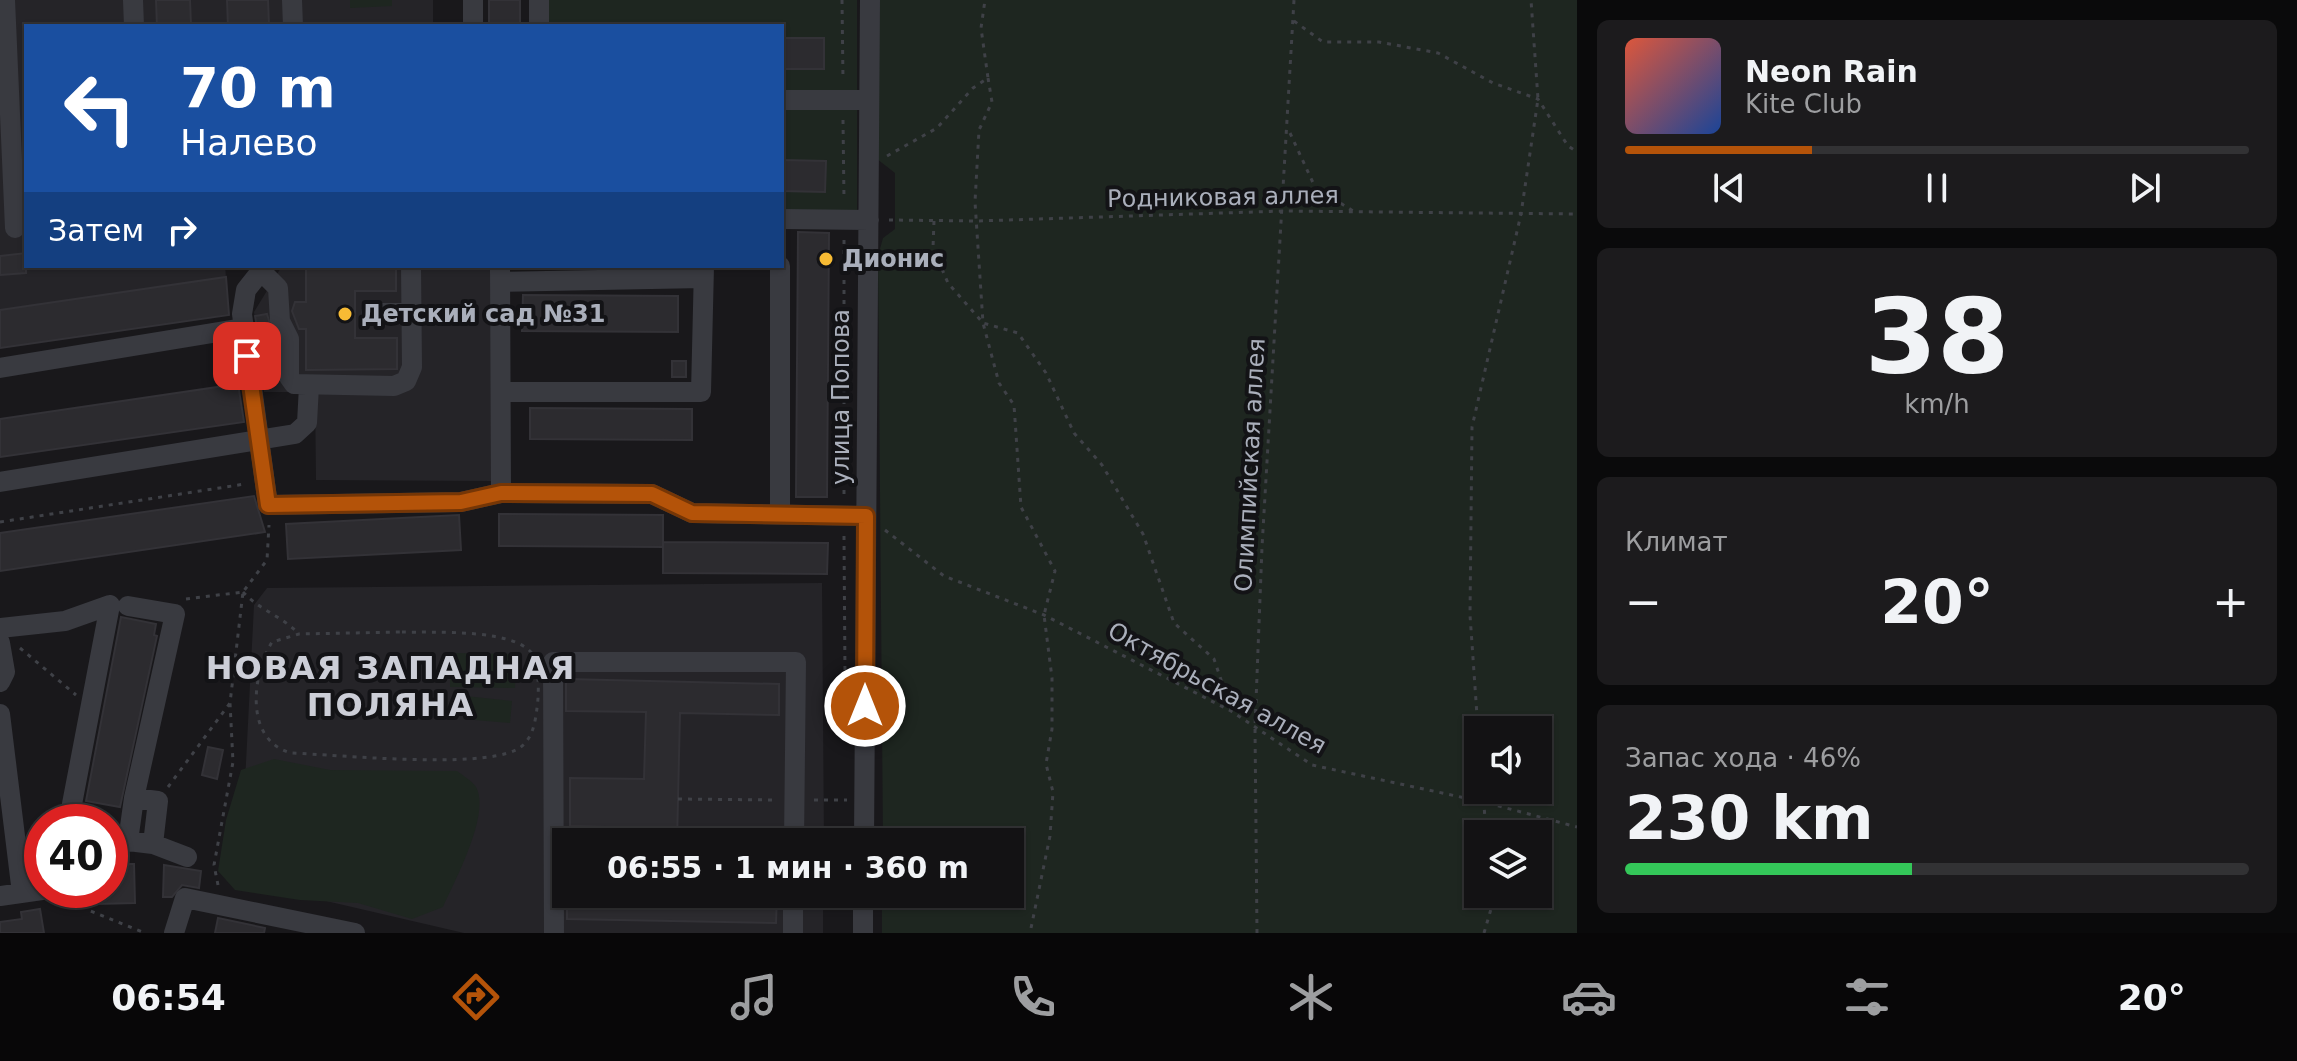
<!DOCTYPE html>
<html lang="ru">
<meta charset="utf-8">
<style>
body{margin:0;font-family:"DejaVu Sans",sans-serif;background:#1c1b1d;color:#f1f3f6;height:100vh;display:flex;flex-direction:column;font-size:30px;white-space:nowrap}
*{box-sizing:border-box;margin:0}
p{font-size:26px;color:#9d9ea0}
.icon{flex:none;width:44px;height:44px;fill:none;stroke:currentColor;stroke-width:2;stroke-linecap:round;stroke-linejoin:round}
.map{position:relative;flex:1;overflow:hidden}
.panel{display:flex;flex-direction:column;gap:20px;padding:20px;background:#0a0a0b;width:720px}
.panel>*{flex:none}
.banner{position:absolute;left:24px;top:24px;width:760px;height:244px;border-radius:0px;box-shadow:0 2px 6px #0004,0 0 0 2px #323234;background:#1a4fa0;color:#fff;overflow:hidden}
.fabs{position:absolute;left:1464px;top:716px;display:grid;gap:16px}
.fabs a{display:grid;place-items:center;width:88px;height:88px;border-radius:0px;background:#131214;box-shadow:0 2px 6px #0004,0 0 0 2px #323234;font-size:40px}
.speed{position:absolute;left:24px;top:804px;display:flex;gap:16px;font-size:40px;font-weight:700;text-align:center}
.speed>*{display:grid;place-content:center;width:104px;height:104px;border-radius:50%;background:#131214;box-shadow:0 2px 6px #0004,0 0 0 2px #323234;line-height:1}
.speed .limit{border:12px solid #d22;background:#fff;color:#111}
.pin{position:absolute;display:grid;place-items:center;width:68px;height:68px;color:#fff;margin:-34px;border-radius:16px;box-shadow:0 4px 12px #0006}
.me{position:absolute;width:88px;margin:-44px;rotate:0deg;stroke-linejoin:round;filter:drop-shadow(0 0 6px #0008)}
.turn{display:flex;align-items:center;gap:28px;height:168px;padding:0 24px;font-size:36px}
.turn .icon{width:104px;height:104px;stroke-width:2.5}
.turn b{display:block;font-size:56px;line-height:68px}
.then{display:flex;align-items:center;height:76px;padding:0 24px;background:#0003;gap:16px;font-size:30px}
.big{font-size:60px;font-weight:700;line-height:1.1}
.panel .tile{flex:1;display:flex;flex-direction:column;justify-content:center;gap:12px;min-width:0;padding:0 28px;border-radius:12px;background:#1c1b1d}
.panel .dial{align-items:center;gap:0}
.dial b{font-size:104px;line-height:1}
.song{display:flex;align-items:center;gap:24px}
.cover{width:96px;height:96px;border-radius:12px;background:linear-gradient(135deg,hsl(10 70% 55%),hsl(220 70% 35%))}
.played{height:8px;border-radius:4px;background:linear-gradient(90deg,#b45309 30%,#323234 30%)}
.keys{display:flex;justify-content:space-around;direction:ltr}
.heat{display:flex;justify-content:space-between;align-items:center;font-size:44px;direction:ltr}
.charge{height:12px;border-radius:6px;background:linear-gradient(90deg,#34c759 46%,#323234 0)}
.trip{position:absolute;left:552px;top:828px;width:472px;height:80px;border-radius:0px;background:#131214;box-shadow:0 2px 6px #0004,0 0 0 2px #323234;font-weight:700;line-height:80px;text-align:center}
.dock{display:flex;height:128px;justify-content:space-around;align-items:center;background:#080708;color:#9d9ea0}
.dock .icon{width:56px;height:56px}
.dock .current{color:#b45309}
.dock b{font-size:36px;color:#f1f3f6}
main{display:flex;flex:1;min-height:0}
.map>svg:first-child{display:block}
</style>
<main>
<div class="map">
<svg width="1577" height="933" viewBox="0 0 1577 933">
<rect width="100%" height="100%" fill="#19181b"/>
<path fill="#252428" d="M0,0H433V26H26V266H225L226,277L0,310Z
M282,266H491L493,481L316,480L315,392H264L254,312Z
M822,583L824,842H566V894H823V933H464L240,881L254,605L267,588Z"/>
<path fill="#1e2620" fill-rule="evenodd" d="M350,0H392V6L350,8Z
M547,0H857V212H782V26H547Z
M880,0H1577V933H882V894H1010V842H883L878,256L883,238L895,229V173L877,159L875,143ZM1478,730H1538V790H1478ZM1478,834H1538V894H1478Z
M450,653L516,654L515,688L450,687Z
M465,696L512,701L510,723L463,719Z
M274,759L330,770L457,771C462,775 472,781 476,787C491,814 454,882 443,907L412,919L358,903L300,900L235,890L218,871L226,820L241,770Z"/>
<path fill="#2c2b2f" stroke="#333237" stroke-width="2" d="M156,0H190L191,26H157Z
M227,0H268L269,26H228Z
M489,0H520V26H489Z
M782,38H824V69H782Z
M782,160L826,161L825,192L782,191Z
M798,232L829,233L827,497H796Z
M26,253V273L0,275V256Z
M306,266H396V291H355V338H397V369L306,370V329H299L292,311L295,302H306Z
M226,277L229,315L0,348V310Z
M523,295L678,296V332L522,331Z
M267,314L274,337L259,339L255,316Z
M672,361H686V377H672Z
M238,384L244,422L0,457V419Z
M530,408L692,409V440L530,439Z
M254,496L265,532L0,571V533Z
M499,514L663,515V547L499,546Z
M459,515L461,550L288,559L286,524Z
M663,542L828,543L827,574L663,573Z
M121,617L156,624L154,635L157,636L120,807L86,801Z
M566,679L779,684V715L680,713L677,842H643V828L570,826V778L644,779L646,712L566,711Z
M208,747L223,750L217,779L202,775Z
M110,864H134L135,903L96,904V890H110Z
M164,865L201,871L199,888L182,885L172,897H163Z
M567,894H777L776,923L567,919Z
M40,909L44,933H0V922L22,919L21,912Z
M218,918L265,928L264,933H215Z"/>
<g fill="none" stroke-linecap="round" stroke-linejoin="round">
<path stroke="#3f4147" stroke-width="3" stroke-dasharray="4 6" stroke-linecap="butt" d="M842,0L843,80
M1294,21L1323,42H1379L1438,53L1493,83L1538,99L1568,146L1577,152
M988,78L992,102L979,130L975,202L983,323L1018,333L1046,373L1074,433L1102,465L1143,534L1174,623L1214,659L1231,709
M843,120L844,200
M1290,133L1315,187L1353,211
M887,156L937,128L973,88L988,78L981,28L985,0
M889,220L977,221L1284,211L1577,214
M934,221L933,248L948,283L983,323L999,383L1014,405L1021,507L1055,571L1044,615L1052,678V729L1046,764L1053,792L1050,836L1030,933
M844,240V496
M0,522L245,484
M885,530L944,576L1044,615L1231,711L1312,765L1484,802L1577,827
M844,536L845,676
M243,592C259,610 282,616 299,634
M186,599L243,592L267,560L269,525
M402,632C431,633 524,627 535,659C539,672 539,695 537,708C535,724 532,742 516,750C476,769 341,755 291,753C244,740 252,675 272,642L299,634Z
M20,648L76,695
M1478,730L1470,615L1472,427L1521,214L1538,99L1531,0
M168,787L230,703
M1483,790L1486,834
M678,799L775,800
M814,800H847
M218,885L214,865L233,762L230,703L243,592
M70,890L88,910L145,933
M1257,933L1255,727L1262,547L1294,0
M1484,933L1491,909L1490,894"/>
<path stroke="#393a40" stroke-width="20" d="M5,0L15,228
M133,0L134,26
M292,0L293,26
M539,0V26
M473,26V0
M782,100H869
M782,219L869,220
M265,266L246,290L242,314L268,505L461,502L501,493L652,494L692,513L866,516
M500,266L501,493
M780,266V514
M261,271L278,288L280,321L289,339V377L294,384L394,386L406,381L412,367L411,266
M500,282L703,278
M371,313H411
M0,368L243,328
M501,392H701L704,266
M0,482L295,434L307,423L309,386
M0,628L65,621L110,605
M0,643L5,672L0,682
M0,714L22,893
M74,822L72,804L110,605
M128,841L153,844L158,801L134,798
M864,842L870,0
M153,844L187,857
M110,849L128,841L134,798L175,614L128,606
M0,896L42,890
M174,933L185,898L355,933
M554,933L553,662H796L794,842
M793,933V894
M863,933V894"/>
</g>
<g fill="none" stroke-linecap="round" stroke-linejoin="round">
<g stroke="#753606" stroke-width="20">
<path id="route" d="M247,356L268,505L461,502L501,493L652,494L692,513L866,516L865,706"/>
</g>
<use href="#route" stroke="#b45309" stroke-width="14"/>
</g>
<g fill="#f7bb34" stroke="#131316" stroke-width="3">
<circle cx="826" cy="259" r="8"/>
<circle cx="345" cy="314" r="8"/>
</g>
<g text-anchor="middle" dominant-baseline="central" stroke-width="8" stroke-linejoin="round" paint-order="stroke">
<g font-size="24" fill="#aaafbb" stroke="#131316">
<text transform="translate(1223 197) rotate(-1)">Родниковая аллея</text>
<text transform="translate(841 397) rotate(-90)">улица Попова</text>
<text transform="translate(1250 465) rotate(-87)">Олимпийская аллея</text>
<text transform="translate(1217 688) rotate(29)">Октябрьская аллея</text>
</g>
<g font-size="24" font-weight="bold" fill="#aaafbb" stroke="#131316" text-anchor="start">
<text x="842" y="259">Дионис</text>
<text x="361" y="314">Детский сад №31</text>
</g>
<g font-size="32" font-weight="bold" letter-spacing="2" fill="#ccced7" stroke="#131316">
<text x="391" y="668">НОВАЯ ЗАПАДНАЯ<tspan x="391" dy="37">ПОЛЯНА</tspan></text>
</g>
</g>
</svg>
<div class="fabs">
<a><svg class="icon" aria-label="sound" viewBox="0 0 24 24"><path d="M4 9h4l5-4v14l-5-4H4zM17 9q2 3 0 6"/></svg></a>
<a><svg class="icon" aria-label="layers" viewBox="0 0 24 24"><path d="M12 4l9 5-9 5-9-5zM3 14l9 5 9-5"/></svg></a>
</div>
<div class="speed"><div class="limit">40</div></div>
<div class="pin" style="left:247px;top:356px;background:#d93025"><svg class="icon" aria-label="arrive" viewBox="0 0 24 24"><path d="M6 21V4h12l-3 4 3 4H6"/></svg></div>
<svg class="me" style="left:865px;top:706px" viewBox="-20 -20 40 40"><circle r="17" fill="#b45309" stroke="#fff" stroke-width="3"/><path d="M0-11L8 9 0 5-8 9z" fill="#fff"/></svg>
<div class="trip">06:55 · 1 мин · 360 m</div>
<div class="banner">
<div class="turn"><svg class="icon" aria-label="left" viewBox="0 0 24 24"><path d="M17 20v-9H6M10 6l-5 5 5 5"/></svg><div><b>70 m</b>Налево</div></div>
<div class="then">Затем<svg class="icon" aria-label="right" viewBox="0 0 24 24"><path d="M7 20v-9h11M14 6l5 5-5 5"/></svg></div>
</div>
</div>
<section class="panel">
<div class="tile">
<div class="song"><i class="cover"></i><div><b>Neon Rain</b><p>Kite Club</p></div></div>
<div class="played"></div>
<div class="keys"><svg class="icon" aria-label="previous" viewBox="0 0 24 24"><path d="M18 5L8 12l10 7zM5 5v14"/></svg><svg class="icon" aria-label="pause" viewBox="0 0 24 24"><path d="M8 5v14M16 5v14"/></svg><svg class="icon" aria-label="next" viewBox="0 0 24 24"><path d="M6 5l10 7-10 7zM19 5v14"/></svg></div>
</div>
<div class="tile dial"><b>38</b><p>km/h</p></div>
<div class="tile"><p>Климат</p>
<div class="heat"><a>−</a><b class="big">20°</b><a>+</a></div>
</div>
<div class="tile"><p>Запас хода · 46%</p><b class="big">230 km</b><div class="charge"></div></div>
</section>
</main>
<nav class="dock">
<b>06:54</b>
<svg class="icon current" aria-label="directions" viewBox="0 0 24 24"><path d="M12 3l9 9-9 9-9-9zM9 14v-3h6M13 9l2 2-2 2"/></svg>
<svg class="icon" aria-label="music" viewBox="0 0 24 24"><path d="M9 18V5l10-2v13"/><circle cx="6" cy="18" r="3"/><circle cx="16" cy="16" r="3"/></svg>
<svg class="icon" aria-label="phone" viewBox="0 0 24 24"><path d="M5 4h4l2 5-3 2q2 4 5 5l2-3 5 2v4C11 20 4 13 5 4z"/></svg>
<svg class="icon" aria-label="climate" viewBox="0 0 24 24"><path d="M12 3v18M4 7l16 10M4 17L20 7"/></svg>
<svg class="icon" aria-label="car" viewBox="0 0 24 24"><path d="M5 17H2v-5l4-1 3-4h7l3 4 3 1v5h-3M9 17h6M6 11h13"/><circle cx="7" cy="17" r="2"/><circle cx="17" cy="17" r="2"/></svg>
<svg class="icon" aria-label="filters" viewBox="0 0 24 24"><path d="M4 7h16M4 17h16"/><circle cx="9" cy="7" r="2"/><circle cx="15" cy="17" r="2"/></svg>
<b>20°</b>
</nav>
